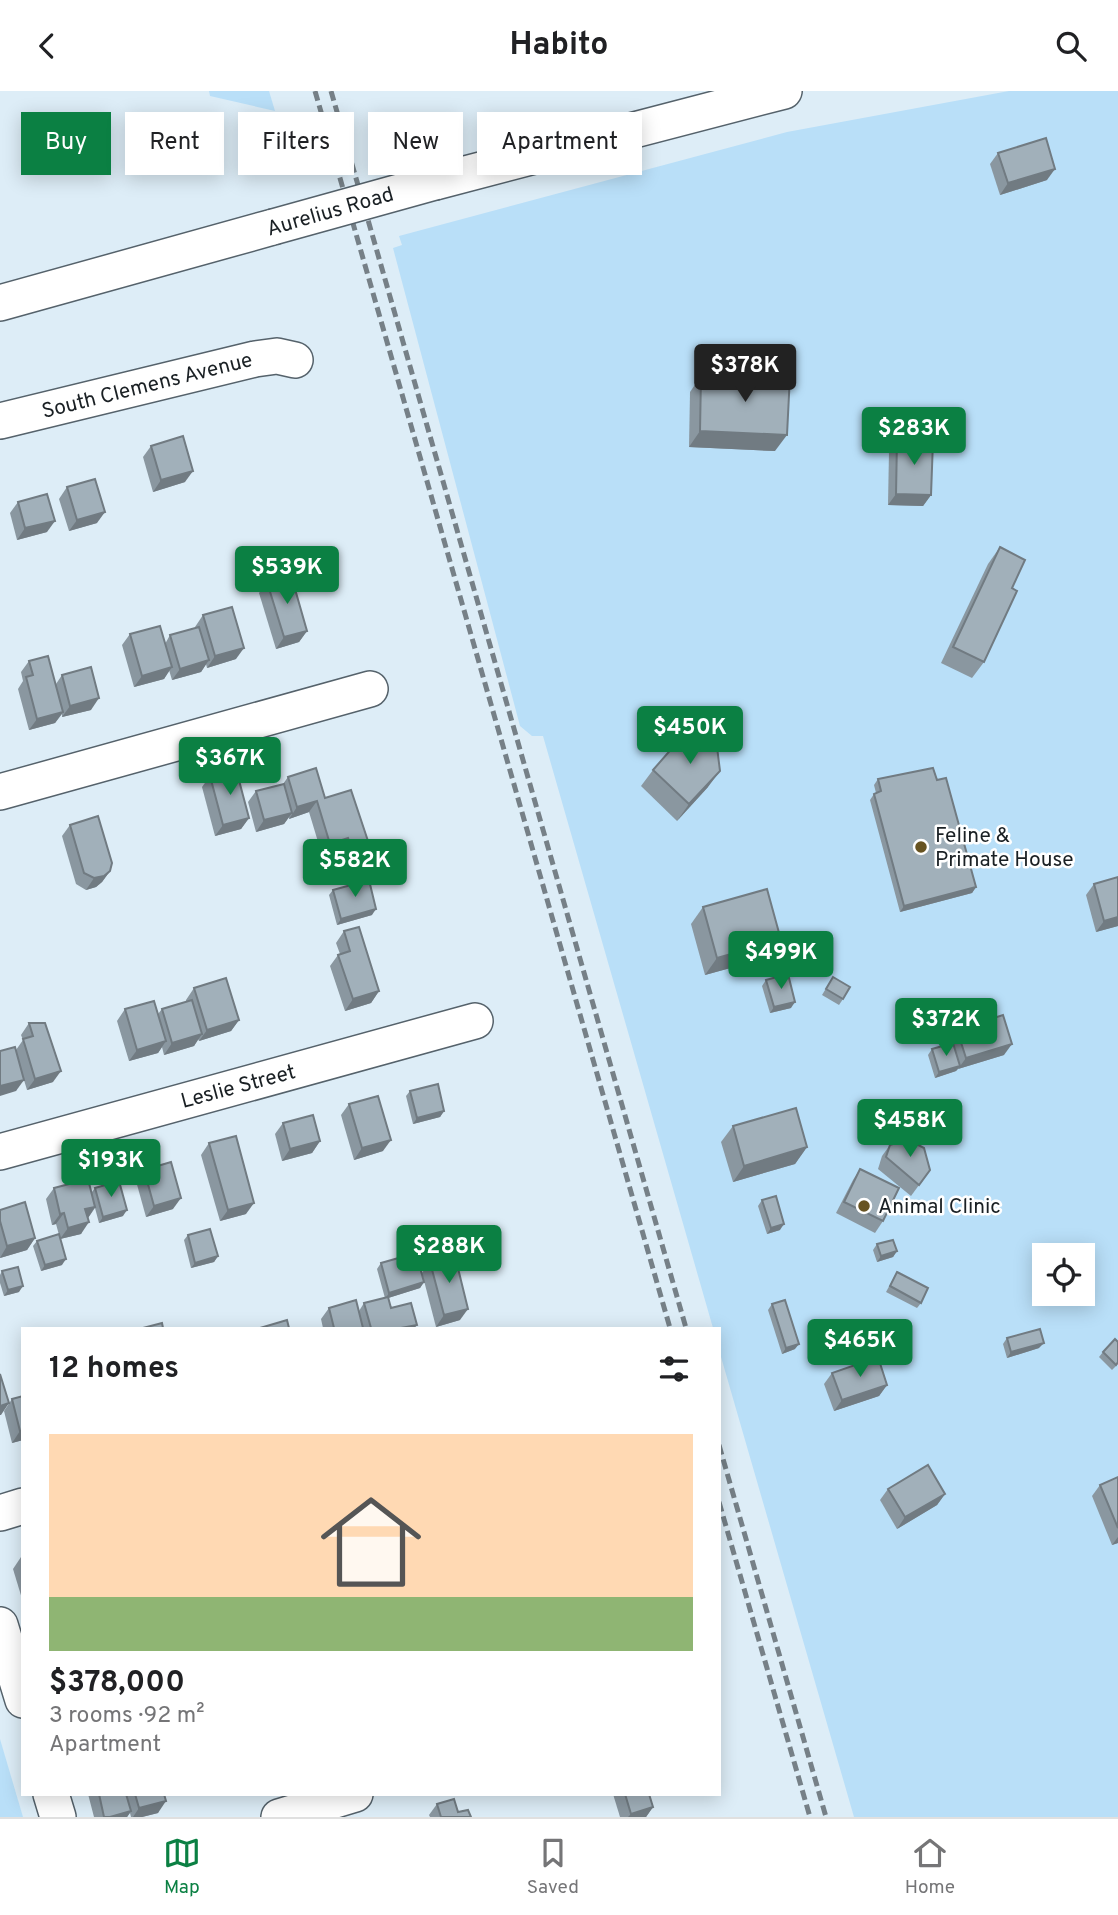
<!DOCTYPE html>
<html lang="en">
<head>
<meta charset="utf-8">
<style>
	:root { --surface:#fff; --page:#f2f2f2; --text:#202124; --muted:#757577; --line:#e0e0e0; --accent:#0b8043 }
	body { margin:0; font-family:Overpass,sans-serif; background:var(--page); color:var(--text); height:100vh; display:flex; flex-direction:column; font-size:26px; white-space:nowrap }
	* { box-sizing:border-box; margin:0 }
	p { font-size:23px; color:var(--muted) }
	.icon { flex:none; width:38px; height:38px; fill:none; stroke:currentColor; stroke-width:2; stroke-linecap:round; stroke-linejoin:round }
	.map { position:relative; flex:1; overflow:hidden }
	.details { position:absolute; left:21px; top:1236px; width:700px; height:469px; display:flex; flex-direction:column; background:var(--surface); border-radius:0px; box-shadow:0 4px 18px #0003 }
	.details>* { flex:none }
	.banner { position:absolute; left:21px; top:21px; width:700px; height:63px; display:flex; gap:14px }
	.buttons { position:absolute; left:1032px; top:1152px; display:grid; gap:14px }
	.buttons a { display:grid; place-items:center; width:63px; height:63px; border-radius:0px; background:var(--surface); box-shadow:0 4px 18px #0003; font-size:35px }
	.price { position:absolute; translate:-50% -60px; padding:0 16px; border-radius:7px; background:var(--accent); color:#fff; font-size:23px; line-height:46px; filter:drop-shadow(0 2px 4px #0008) }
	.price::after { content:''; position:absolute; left:50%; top:42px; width:21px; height:16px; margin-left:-10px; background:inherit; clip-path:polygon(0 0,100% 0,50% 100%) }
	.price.active { background:#222; color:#fff }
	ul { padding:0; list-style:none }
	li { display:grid; align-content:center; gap:14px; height:371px; padding:0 28px }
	li span { display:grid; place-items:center; height:217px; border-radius:0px; color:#555 }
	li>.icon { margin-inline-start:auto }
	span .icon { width:126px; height:126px; fill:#fffc; stroke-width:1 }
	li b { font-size:30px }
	h2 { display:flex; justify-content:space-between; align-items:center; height:84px; padding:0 28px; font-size:30px }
	.tag { padding:0 24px; border-radius:0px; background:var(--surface); box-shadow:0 4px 18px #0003; font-size:24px; line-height:63px }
	.tag.active { background:var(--accent); color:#fff }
	header { display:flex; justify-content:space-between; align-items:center; height:91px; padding:0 28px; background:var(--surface); font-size:32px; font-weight:700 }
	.tabs { display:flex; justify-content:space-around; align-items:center; height:98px; border-top:2px solid var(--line); background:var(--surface); font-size:19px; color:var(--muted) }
	.tabs a { display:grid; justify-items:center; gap:4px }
	.tabs .active { color:var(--accent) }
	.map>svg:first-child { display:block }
</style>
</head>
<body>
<header><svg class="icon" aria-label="back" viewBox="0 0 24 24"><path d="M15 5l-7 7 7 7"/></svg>Habito<svg class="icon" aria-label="search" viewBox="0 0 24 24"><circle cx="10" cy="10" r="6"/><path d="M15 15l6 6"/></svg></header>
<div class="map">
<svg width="1118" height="1726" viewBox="0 0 1118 1726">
	<rect width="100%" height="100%" fill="#ddedf7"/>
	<!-- green -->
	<g fill="#b9dff8" fill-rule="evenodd">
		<polygon points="209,0 269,0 275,20 210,5"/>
		<path d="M1009 0H1118V1726H854L719 1259V1237H713L543 645H532L520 635 393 157 402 154 399 145 787 41ZM1045 1164H1083V1202H1045Z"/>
		<polygon points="0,1648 23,1726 0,1726"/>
	</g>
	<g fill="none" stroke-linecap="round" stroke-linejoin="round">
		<!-- minor casing -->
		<g stroke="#55626b" stroke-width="38">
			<g id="minor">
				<polyline points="435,91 784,0"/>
				<polyline points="0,212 273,136"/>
				<polyline points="0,330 255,268 277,265 295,269"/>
				<polyline points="0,701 370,598"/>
				<polyline points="0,1061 475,930"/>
				<polyline points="0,1422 23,1415"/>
				<polyline points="0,1534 23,1609"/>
				<polyline points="51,1703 58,1726"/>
				<polyline points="279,1726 355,1703"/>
			</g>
		</g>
		<!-- minor -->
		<use href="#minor" stroke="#fff" stroke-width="35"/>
		<!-- rail -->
		<g stroke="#768087" stroke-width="5" stroke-dasharray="10 5" stroke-linecap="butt">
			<polyline points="315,0 670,1237"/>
			<polyline points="331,0 686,1237"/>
			<polyline points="719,1354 826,1726"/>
			<polyline points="719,1411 810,1726"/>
		</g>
		<!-- minor-bridge casing -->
		<g stroke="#55626b" stroke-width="38" stroke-linecap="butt">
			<polyline id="minor-bridge" points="273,136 435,91"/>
		</g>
		<!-- minor-bridge -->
		<use href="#minor-bridge" stroke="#fff" stroke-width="35"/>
	</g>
	<!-- wall -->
	<g fill="#8a97a0">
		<polygon points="998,62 1047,89 1000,104 990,73"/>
		<polygon points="701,285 775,360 689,356 690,301"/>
		<polygon points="897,349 931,404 923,415 888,414 889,360"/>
		<polygon points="151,355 185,391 153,401 143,366"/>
		<polygon points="67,396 97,432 69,440 59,408"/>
		<polygon points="18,411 47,441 17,449 10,422"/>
		<polygon points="1000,456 1012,497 984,571 972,587 941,572 988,473"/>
		<polygon points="267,491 307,540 299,551 276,558 259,502"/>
		<polygon points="203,524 236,568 207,577 206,573 201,581 172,589 169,579 164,588 134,596 122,554 130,543 165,553 170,544 195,537 195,536"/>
		<polygon points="29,570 56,593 62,584 91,619 62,626 62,623 55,632 29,639 18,598 23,590 21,581"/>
		<polygon points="653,679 708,696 677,730 641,695"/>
		<polygon points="210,685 249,727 241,738 215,745 202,696"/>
		<polygon points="288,686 325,707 370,756 362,767 345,773 340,758 322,764 309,721 289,728 289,726 284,733 256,741 248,711 256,700 283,693"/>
		<polygon points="878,688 976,796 972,802 900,821 870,709 874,703 876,702 874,694"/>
		<polygon points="70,734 110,780 102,791 96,796 86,799 76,793 62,745"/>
		<polygon points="1118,786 1118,835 1096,841 1086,804 1094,793"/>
		<polygon points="333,799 372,824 337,834 329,804"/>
		<polygon points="703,816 781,849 770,866 705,884 691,833"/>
		<polygon points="344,840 379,900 371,912 345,920 330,875 338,864 340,863 336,852"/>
		<polygon points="833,886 843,908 839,914 822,904"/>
		<polygon points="766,889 791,917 770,922 762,895"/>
		<polygon points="194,897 239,929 231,940 199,950 198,948 194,955 164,964 162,956 158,962 129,970 117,930 125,918 158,923 162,918 186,911 186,909"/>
		<polygon points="29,932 53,991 27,999 21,979 16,1000 16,959 23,949 21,944"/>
		<polygon points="957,939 1004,964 958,978 956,980 935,987 928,964 932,958 950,952 949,950"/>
		<polygon points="410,1000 444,1020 440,1026 413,1033 406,1005"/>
		<polygon points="349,1013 383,1060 354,1069 341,1024"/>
		<polygon points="283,1032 320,1050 312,1062 282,1070 275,1043"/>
		<polygon points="733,1035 807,1056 795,1073 733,1091 721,1051"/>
		<polygon points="209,1052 246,1123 220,1130 201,1064"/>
		<polygon points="890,1054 930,1079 911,1105 878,1078 882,1065"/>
		<polygon points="860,1078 883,1130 875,1142 836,1122 853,1089"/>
		<polygon points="144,1079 173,1118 146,1126 136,1090"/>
		<polygon points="54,1097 92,1101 95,1097 123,1125 99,1132 95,1117 88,1127 81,1143 60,1148 62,1174 41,1180 33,1155 37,1150 59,1144 56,1133 52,1134 46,1108"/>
		<polygon points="762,1109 780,1139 767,1143 758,1115"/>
		<polygon points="0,1119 35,1147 27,1159 0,1167"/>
		<polygon points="188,1144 218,1165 214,1171 191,1177 184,1149"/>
		<polygon points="877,1153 897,1160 893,1166 877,1171 873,1159"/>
		<polygon points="430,1171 460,1229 436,1236 422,1182"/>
		<polygon points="381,1172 424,1191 420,1197 388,1207 391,1217 417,1234 414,1237 323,1237 321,1228 329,1217 359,1220 364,1212 385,1207 377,1178"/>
		<polygon points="2,1180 19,1201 4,1205 0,1192 0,1184"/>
		<polygon points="897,1181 921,1212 917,1217 886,1201"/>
		<polygon points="772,1213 795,1258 782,1263 768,1219"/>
		<polygon points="1007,1247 1039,1257 1007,1267 1003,1253"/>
		<polygon points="1118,1251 1118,1273 1112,1279 1099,1266 1103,1261"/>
		<polygon points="832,1282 887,1294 879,1305 834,1320 824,1293"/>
		<polygon points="23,1305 23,1349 12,1352 4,1320 12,1308"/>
		<polygon points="1118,1386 1118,1452 1112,1454 1092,1405 1100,1394"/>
		<polygon points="888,1398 945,1403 937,1414 897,1438 880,1409"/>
		<polygon points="21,1466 23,1466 23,1511 13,1478"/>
		<polygon points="88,1703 164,1703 158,1722 142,1726 131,1726 130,1722 127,1726 94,1726"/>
		<polygon points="613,1703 649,1703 653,1716 646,1726 620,1726"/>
		<polygon points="437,1713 458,1721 471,1726 430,1726 429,1724"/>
	</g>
	<!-- shaded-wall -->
	<g fill="#717b82">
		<polygon points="1055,78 1047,89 1000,104 1008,92"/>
		<polygon points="700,340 787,344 775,360 689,356"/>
		<polygon points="193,380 185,391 153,401 161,389"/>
		<polygon points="896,403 931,404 923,415 888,414"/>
		<polygon points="105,421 97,432 69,440 77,429"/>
		<polygon points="55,430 47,441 17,449 25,437"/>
		<polygon points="307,540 299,551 276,558 284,546"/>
		<polygon points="244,557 236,568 207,577 215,565"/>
		<polygon points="209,569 201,581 172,589 180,578"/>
		<polygon points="172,576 164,588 134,596 142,585"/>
		<polygon points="99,607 91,619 62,626 70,615"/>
		<polygon points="63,621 55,632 29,639 37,628"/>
		<polygon points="720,680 708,696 677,730 689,713"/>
		<polygon points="317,710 309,721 289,728 297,716"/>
		<polygon points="292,722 284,733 256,741 264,729"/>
		<polygon points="249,727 241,738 215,745 223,734"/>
		<polygon points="348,747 340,758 322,764 330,753"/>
		<polygon points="370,756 362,767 345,773 353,761"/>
		<polygon points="110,780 102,791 96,796 86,799 94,787"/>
		<polygon points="976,796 972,802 900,821 904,815"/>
		<polygon points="376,818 372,824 337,834 341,828"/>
		<polygon points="1118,826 1118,835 1096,841 1104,830"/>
		<polygon points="781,849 770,866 705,884 717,867"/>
		<polygon points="379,900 371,912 345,920 353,908"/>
		<polygon points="795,911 791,917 770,922 774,916"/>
		<polygon points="239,929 231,940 199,950 207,939"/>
		<polygon points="202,943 194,955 164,964 172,952"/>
		<polygon points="166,950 158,962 129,970 137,959"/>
		<polygon points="1012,953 1004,964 958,978 966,967"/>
		<polygon points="960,975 956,980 935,987 939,981"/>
		<polygon points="61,980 53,991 27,999 35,988"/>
		<polygon points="24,989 16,1000 0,1005 0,995"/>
		<polygon points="444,1020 440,1026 413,1033 417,1027"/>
		<polygon points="391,1049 383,1060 354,1069 362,1057"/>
		<polygon points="320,1050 312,1062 282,1070 290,1058"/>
		<polygon points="807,1056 795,1073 733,1091 744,1075"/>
		<polygon points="181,1107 173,1118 146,1126 154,1115"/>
		<polygon points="254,1112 246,1123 220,1130 228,1119"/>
		<polygon points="95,1116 88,1127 85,1118"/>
		<polygon points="127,1119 123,1125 99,1132 103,1126"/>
		<polygon points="64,1122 56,1133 52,1134 60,1123"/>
		<polygon points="89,1131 81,1143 60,1148 68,1137"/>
		<polygon points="784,1133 780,1139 767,1143 771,1137"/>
		<polygon points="35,1147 27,1159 0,1167 7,1155"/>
		<polygon points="897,1160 893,1166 877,1171 881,1165"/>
		<polygon points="218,1165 214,1171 191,1177 195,1172"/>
		<polygon points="66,1168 62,1174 41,1180 45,1174"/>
		<polygon points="424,1191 420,1197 385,1208 389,1202"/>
		<polygon points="23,1195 19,1201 4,1205 8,1199"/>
		<polygon points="468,1218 460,1229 436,1236 444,1224"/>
		<polygon points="417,1234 414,1237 401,1237"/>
		<polygon points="1044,1252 1039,1257 1007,1267 1011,1261"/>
		<polygon points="799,1253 795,1258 782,1263 786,1257"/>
		<polygon points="887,1294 879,1305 834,1320 842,1309"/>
		<polygon points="9,1312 1,1324 0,1324 0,1315"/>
		<polygon points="20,1340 23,1340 23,1349 12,1352"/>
		<polygon points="945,1403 937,1414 897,1438 905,1426"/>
		<polygon points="1118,1446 1118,1452 1112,1454"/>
		<polygon points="166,1710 158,1722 142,1726 133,1726 139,1717"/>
		<polygon points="653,1716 646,1726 628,1726 631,1723"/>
		<polygon points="131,1720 127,1726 110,1726"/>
	</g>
	<!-- building -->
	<g fill="#a1b0ba" stroke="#717b82" stroke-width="2">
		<polygon points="1046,47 1055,78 1008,92 998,62"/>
		<polygon points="790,284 787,344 700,340 701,285"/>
		<polygon points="183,345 193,380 161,389 151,355"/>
		<polygon points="897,349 933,350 931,404 896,403"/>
		<polygon points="95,388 105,421 77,429 67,396"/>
		<polygon points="47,403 55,430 25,437 18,411"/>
		<polygon points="1000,456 1025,469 1012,497 1017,500 984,571 953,556"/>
		<polygon points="291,484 307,540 284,546 267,491"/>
		<polygon points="232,516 244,557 215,565 203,524"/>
		<polygon points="160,535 172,576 142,585 130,543"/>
		<polygon points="199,536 209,569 180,578 170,544"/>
		<polygon points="48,565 63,621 37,628 26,586 33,584 29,570"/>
		<polygon points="91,576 99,607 70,615 62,584"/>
		<polygon points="703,643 717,656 720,680 689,713 653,679 681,647"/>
		<polygon points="316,677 325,707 351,699 370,756 353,761 348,747 330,753 317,710 297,716 288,686"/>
		<polygon points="933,677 937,689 946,687 976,796 904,815 874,703 881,700 878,688"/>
		<polygon points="236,678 249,727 223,734 210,685"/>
		<polygon points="284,693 292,722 264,729 256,700"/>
		<polygon points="98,725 112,772 110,780 104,785 94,787 84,782 70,734"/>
		<polygon points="1118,786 1118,826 1104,830 1094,793"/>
		<polygon points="369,789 376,818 341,828 333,799"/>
		<polygon points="767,798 781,849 717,867 703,816"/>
		<polygon points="359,836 379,900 353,908 338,864 350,860 344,840"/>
		<polygon points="788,883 795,911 774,916 766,889"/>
		<polygon points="833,886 850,896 843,908 826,898"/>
		<polygon points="226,887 239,929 207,939 194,897"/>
		<polygon points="192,909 202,943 172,952 162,918"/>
		<polygon points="154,910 166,950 137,959 125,918"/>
		<polygon points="1003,924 1012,953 966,967 957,939"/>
		<polygon points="29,932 45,932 61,980 35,988 23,948 33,945"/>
		<polygon points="953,952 960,975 939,981 932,958"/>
		<polygon points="15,956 24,989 0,995 0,960"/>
		<polygon points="438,993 444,1020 417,1027 410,1000"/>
		<polygon points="378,1005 391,1049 362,1057 349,1013"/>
		<polygon points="796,1017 807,1056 744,1075 733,1035"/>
		<polygon points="313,1024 320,1050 290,1058 283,1032"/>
		<polygon points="236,1045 254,1112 228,1119 209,1052"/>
		<polygon points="907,1048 924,1057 930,1079 919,1094 886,1066 890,1054"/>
		<polygon points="171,1071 181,1107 154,1115 144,1079"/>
		<polygon points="860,1078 899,1097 883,1130 844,1111"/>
		<polygon points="88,1088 95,1116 85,1118 89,1131 68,1137 64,1122 60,1123 54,1097"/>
		<polygon points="119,1090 127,1119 103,1126 95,1097"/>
		<polygon points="776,1105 784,1133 771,1137 762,1109"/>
		<polygon points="25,1111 35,1147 7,1155 0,1130 0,1119"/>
		<polygon points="210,1138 218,1165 195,1172 188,1144"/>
		<polygon points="59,1143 66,1168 45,1174 37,1150"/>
		<polygon points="893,1149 897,1160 881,1165 877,1153"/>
		<polygon points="416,1162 424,1191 389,1202 381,1172"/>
		<polygon points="455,1165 468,1218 444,1224 430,1171"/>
		<polygon points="18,1176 23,1195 8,1199 2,1180"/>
		<polygon points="897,1181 928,1197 921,1212 890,1195"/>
		<polygon points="388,1206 391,1217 411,1212 417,1234 401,1237 371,1237 364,1212"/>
		<polygon points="356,1209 363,1237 334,1237 329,1217"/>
		<polygon points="785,1209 799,1253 786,1257 772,1213"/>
		<polygon points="287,1229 289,1237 260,1237"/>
		<polygon points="162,1232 163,1237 143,1237"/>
		<polygon points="1040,1238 1044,1252 1011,1261 1007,1247"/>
		<polygon points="1115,1248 1118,1251 1118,1271 1116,1274 1103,1261"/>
		<polygon points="878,1266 887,1294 842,1309 832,1282"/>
		<polygon points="0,1283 9,1312 0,1315"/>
		<polygon points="23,1305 23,1340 20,1340 12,1308"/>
		<polygon points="928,1374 945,1403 905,1426 888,1398"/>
		<polygon points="1118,1386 1118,1437 1100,1394"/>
		<polygon points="99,1703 126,1703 131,1720 110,1726 104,1726"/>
		<polygon points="135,1703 164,1703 166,1710 139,1717"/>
		<polygon points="625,1703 649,1703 653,1716 631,1723"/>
		<polygon points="454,1708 458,1721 468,1719 471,1726 441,1726 437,1713"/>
	</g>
	<!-- markers -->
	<g fill="#675321" stroke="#fff" stroke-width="2.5">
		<circle cx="921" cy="756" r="7"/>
		<circle cx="864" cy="1115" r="7"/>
	</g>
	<g text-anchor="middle" stroke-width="5" stroke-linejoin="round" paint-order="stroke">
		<!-- street labels -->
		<g font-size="21" fill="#1a2024" stroke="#fff">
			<text transform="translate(330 120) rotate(-16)" y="7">Aurelius Road</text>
			<text transform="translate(147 294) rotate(-14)" y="7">South Clemens Avenue</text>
			<text transform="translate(238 995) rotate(-15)" y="7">Leslie Street</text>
		</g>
		<!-- poi labels -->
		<g font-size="21" fill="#1a2024" stroke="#fff" text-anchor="start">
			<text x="935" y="751">Feline &amp;<tspan x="935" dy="24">Primate House</tspan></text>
			<text x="878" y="1122">Animal Clinic</text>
		</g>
	</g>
</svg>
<div class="buttons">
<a><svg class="icon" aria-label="locate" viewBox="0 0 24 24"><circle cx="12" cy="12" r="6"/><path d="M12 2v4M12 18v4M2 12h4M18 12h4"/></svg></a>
</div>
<b class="price active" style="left:745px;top:313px">$378K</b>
<b class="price" style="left:914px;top:376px">$283K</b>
<b class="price" style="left:287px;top:515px">$539K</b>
<b class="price" style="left:690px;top:675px">$450K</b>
<b class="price" style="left:230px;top:706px">$367K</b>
<b class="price" style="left:355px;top:808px">$582K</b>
<b class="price" style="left:781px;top:900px">$499K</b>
<b class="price" style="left:946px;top:967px">$372K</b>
<b class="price" style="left:910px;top:1068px">$458K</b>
<b class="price" style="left:111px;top:1108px">$193K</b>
<b class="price" style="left:449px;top:1194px">$288K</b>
<b class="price" style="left:860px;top:1288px">$465K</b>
<div class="banner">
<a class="tag active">Buy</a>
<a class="tag">Rent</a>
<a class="tag">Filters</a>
<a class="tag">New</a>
<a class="tag">Apartment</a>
</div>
<section class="details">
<h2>12 homes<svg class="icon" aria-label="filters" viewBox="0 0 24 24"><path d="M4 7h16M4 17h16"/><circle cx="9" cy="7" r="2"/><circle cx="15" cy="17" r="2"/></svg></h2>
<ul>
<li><span style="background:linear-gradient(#ffd9b3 75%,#8fb573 0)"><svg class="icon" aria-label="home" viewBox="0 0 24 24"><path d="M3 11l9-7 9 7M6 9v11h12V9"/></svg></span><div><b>$378,000</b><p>3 rooms · 92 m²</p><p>Apartment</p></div></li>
</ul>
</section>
</div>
<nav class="tabs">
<a class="active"><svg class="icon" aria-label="map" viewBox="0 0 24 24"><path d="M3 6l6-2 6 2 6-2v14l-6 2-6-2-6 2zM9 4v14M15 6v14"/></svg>Map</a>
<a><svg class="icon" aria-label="saved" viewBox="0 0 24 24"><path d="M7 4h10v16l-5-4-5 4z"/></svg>Saved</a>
<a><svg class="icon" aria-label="home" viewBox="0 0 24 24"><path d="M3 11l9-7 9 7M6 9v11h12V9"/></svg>Home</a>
</nav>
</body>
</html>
